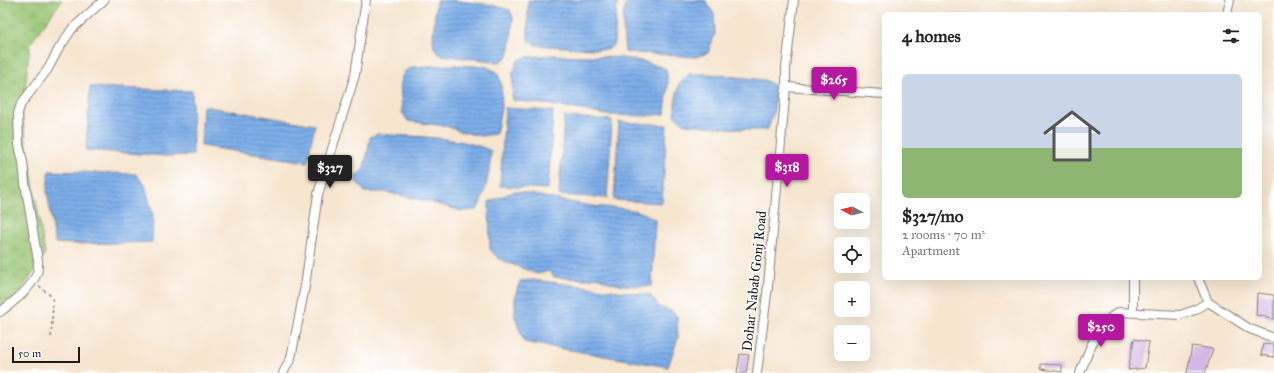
<!DOCTYPE html>
<html lang="en">
<head>
<meta charset="utf-8">
<style>
	:root { --surface:#fff; --page:#f2f2f2; --text:#222; --muted:#767676; --accent:#b5179e }
	body { margin:0; font-family:"IM FELL Great Primer",serif; background:var(--page); color:var(--text); height:100vh; display:flex; flex-direction:column; font-size:15px; white-space:nowrap }
	* { box-sizing:border-box; margin:0 }
	p { font-size:13px; color:var(--muted) }
	.icon { flex:none; width:22px; height:22px; fill:none; stroke:currentColor; stroke-width:2; stroke-linecap:round; stroke-linejoin:round }
	.map { position:relative; flex:1; overflow:hidden }
	.side { position:absolute; left:882px; top:12px; width:380px; height:268px; display:flex; flex-direction:column; background:var(--surface); border-radius:6px; box-shadow:0 4px 16px #0002 }
	.side>* { flex:none }
	.needle { width:26px; rotate:277deg }
	.controls { position:absolute; left:834px; top:193px; display:grid; gap:8px }
	.controls a { display:grid; place-items:center; width:36px; height:36px; border-radius:6px; background:var(--surface); box-shadow:0 4px 16px #0002; font-size:20px }
	.scale { position:absolute; left:12px; bottom:10px; width:68px; box-sizing:border-box; padding-left:4px; border:2px solid #1c1c1c; border-top:0; font-size:11px; line-height:14px; white-space:nowrap; color:#1c1c1c; -webkit-text-stroke:3px #fff; paint-order:stroke }
	.price { position:absolute; translate:-50% -34px; padding:0 9px; border-radius:4px; background:var(--accent); color:#fff; font-size:13px; line-height:26px; filter:drop-shadow(0 1px 2px #0008) }
	.price::after { content:''; position:absolute; left:50%; top:24px; width:12px; height:9px; margin-left:-6px; background:inherit; clip-path:polygon(0 0,100% 0,50% 100%) }
	.price.active { background:#222; color:#fff }
	ul { padding:0; list-style:none }
	li { display:grid; align-content:center; gap:8px; height:212px; padding:0 20px }
	li span { display:grid; place-items:center; height:124px; border-radius:6px; color:#555 }
	li>.icon { margin-inline-start:auto }
	span .icon { width:72px; height:72px; fill:#fffc; stroke-width:1 }
	li b { font-size:17px }
	h2 { display:flex; justify-content:space-between; align-items:center; height:48px; padding:0 20px; font-size:17px }
	.map>svg:first-child { display:block }
</style>
</head>
<body>
<div class="map">
<svg width="1274" height="373" viewBox="0 0 1274 373">
	<defs>
		<pattern id="wetland-marsh" width="20" height="14" patternUnits="userSpaceOnUse"><rect width="20" height="14" fill="#99c572"/><path d="M1 5h8M5 5V1M11 12h8M15 12V8" fill="none" stroke="#83a962"/></pattern>
		<pattern id="water-rules" width="6" height="5" patternUnits="userSpaceOnUse"><rect width="6" height="5" fill="#7eafea"/><path d="M0 2.5h6" fill="none" stroke="#668ebd"/></pattern>
	</defs>
	<rect width="100%" height="100%" fill="#fff"/>
	<filter id="ink" filterUnits="userSpaceOnUse"><feTurbulence type="fractalNoise" baseFrequency=".025" numOctaves="2"/><feDisplacementMap in="SourceGraphic" scale="8" xChannelSelector="R" yChannelSelector="G"/><feConvolveMatrix kernelMatrix="1 2 1 2 8 2 1 2 1" color-interpolation-filters="sRGB"/></filter>
	<filter id="wash" filterUnits="userSpaceOnUse"><feTurbulence type="fractalNoise" baseFrequency=".012" numOctaves="4" result="noise"/><feDisplacementMap in="SourceGraphic" scale="16" xChannelSelector="R" yChannelSelector="G"/><feGaussianBlur stdDeviation="0.9" result="paint"/><feColorMatrix in="noise" values="0 0 0 0 0 0 0 0 0 0 0 0 0 0 0 0 0 1.4 0 .05"/><feComposite in="paint" operator="in"/></filter>
	<g filter="url(#wash)">
		<rect width="100%" height="100%" fill="#f6e5cf"/>
		<!-- wetland -->
		<polygon fill="url(#wetland-marsh)" stroke="#5a7047" points="0,0 62,0 30,44 22,116 45,254 17,297 0,305"/>
		<!-- water -->
		<g fill="url(#water-rules)" stroke="#4d6683">
			<polygon points="451,0 491,5 510,10 513,18 510,48 507,57 500,62 441,55 434,48 433,38 436,1"/>
			<polygon points="528,0 615,0 617,3 614,44 608,50 535,45 528,40"/>
			<path d="M628 0H705L714 14 715 34 708 53 696 57 625 52C624 37 620 13 628 0Z"/>
			<path d="M553 55C591 57 631 54 666 69L668 83 665 114 648 116 606 115 567 107 512 100 513 73 518 60 527 57Z"/>
			<path d="M447 65 485 66 497 72C506 91 500 114 496 134L481 136 459 131 446 126 408 121 402 112 400 83 404 72 412 67Z"/>
			<path d="M689 74H710L764 80 772 84C777 100 774 116 767 130H750L685 124 675 116V103L679 84Z"/>
			<polygon points="90,87 192,91 193,155 166,156 86,150"/>
			<polygon points="203,106 315,125 307,162 201,146"/>
			<polygon points="505,108 553,111 548,189 500,186"/>
			<polygon points="564,117 612,120 607,198 559,195"/>
			<polygon points="619,122 667,125 662,203 614,200"/>
			<path d="M378 134C413 137 460 136 491 151 490 171 486 192 477 210L462 211 427 201 385 192H365L356 181 357 175 363 170 368 151 370 137Z"/>
			<polygon points="49,171 136,174 145,185 153,216 152,242 76,244 55,243 47,191"/>
			<path d="M515 191C541 196 566 202 592 206 613 209 638 206 655 220L652 286C633 286 614 287 598 277L585 279 554 277 549 271 537 274 499 259 490 249 489 202Z"/>
			<polygon points="533,280 650,295 660,308 670,310 677,316 678,338 668,367 524,342 515,317 515,296 520,281"/>
		</g>
		<g id="blocks">
			<!-- building -->
			<g fill="#d1b8e5">
				<polygon points="1257,293 1274,295 1274,319 1266,318 1266,316 1256,315"/>
				<polygon points="1134,339 1149,342 1145,368 1128,370"/>
				<polygon points="1263,344 1274,345 1274,357 1261,355"/>
				<polygon points="1192,346 1213,349 1205,373 1187,373"/>
				<polygon points="740,354 749,355 746,373 737,373"/>
				<polygon points="1041,364 1062,365 1062,372 1041,369"/>
			</g>
		</g>
	</g>
	<g filter="url(#ink)">
		<use href="#blocks" fill-opacity="0" stroke="#898076" stroke-width="1"/>
		<g fill="none" stroke-linecap="round" stroke-linejoin="round">
			<!-- street casing -->
			<g stroke="#898076" stroke-width="10">
				<g id="street">
					<polyline points="1227,14 1230,0"/>
					<polyline points="786,87 884,94"/>
					<polyline points="1133,278 1133,312"/>
					<polyline points="1198,278 1208,302"/>
					<polyline points="1208,302 1250,329 1274,338"/>
					<path d="M0 312C12 303 32 288 37 273 38 270 38 265 38 261L25 183 23 162 19 145 18 113 21 104 48 69 58 50 72 29 104 0"/>
					<polyline points="283,373 291,358 305,286 318,194 355,75 366,0"/>
					<polyline points="757,373 768,286 786,87 786,68 794,0"/>
					<path d="M1080 373C1089 351 1097 323 1119 312L1180 315 1195 310 1208 302"/>
				</g>
			</g>
			<!-- path -->
			<polyline stroke="#898076" stroke-width="1.5" stroke-dasharray="3 3" stroke-linecap="butt" points="39,286 51,296 53,301 51,340"/>
			<!-- street -->
			<use href="#street" stroke="#fff" stroke-width="8"/>
		</g>
	</g>
	<g text-anchor="middle" stroke-width="3" stroke-linejoin="round" paint-order="stroke">
		<!-- street labels -->
		<g font-size="14" fill="#1c1c1c" stroke="#fff">
			<text transform="translate(754 281) rotate(-84)" y="5">Dohar Nabab Gonj Road</text>
		</g>
	</g>
</svg>
<div class="controls">
<a><svg class="needle" viewBox="-14 -14 28 28"><path d="M0-13l5 13h-10z" fill="#e53935"/><path d="M0 13l5-13h-10z" fill="#767676"/></svg></a>
<a><svg class="icon" aria-label="locate" viewBox="0 0 24 24"><circle cx="12" cy="12" r="6"/><path d="M12 2v4M12 18v4M2 12h4M18 12h4"/></svg></a>
<a>+</a>
<a>−</a>
</div>
<div class="scale">50 m</div>
<b class="price" style="left:834px;top:101px">$265</b>
<b class="price" style="left:787px;top:188px">$318</b>
<b class="price active" style="left:330px;top:189px">$327</b>
<b class="price" style="left:1101px;top:348px">$250</b>
<section class="side">
<h2>4 homes<svg class="icon" aria-label="filters" viewBox="0 0 24 24"><path d="M4 7h16M4 17h16"/><circle cx="9" cy="7" r="2"/><circle cx="15" cy="17" r="2"/></svg></h2>
<ul>
<li><span style="background:linear-gradient(#c9d6e8 60%,#8fb573 0)"><svg class="icon" aria-label="home" viewBox="0 0 24 24"><path d="M3 11l9-7 9 7M6 9v11h12V9"/></svg></span><div><b>$327/mo</b><p>2 rooms · 70 m²</p><p>Apartment</p></div></li>
</ul>
</section>
</div>
</body>
</html>
